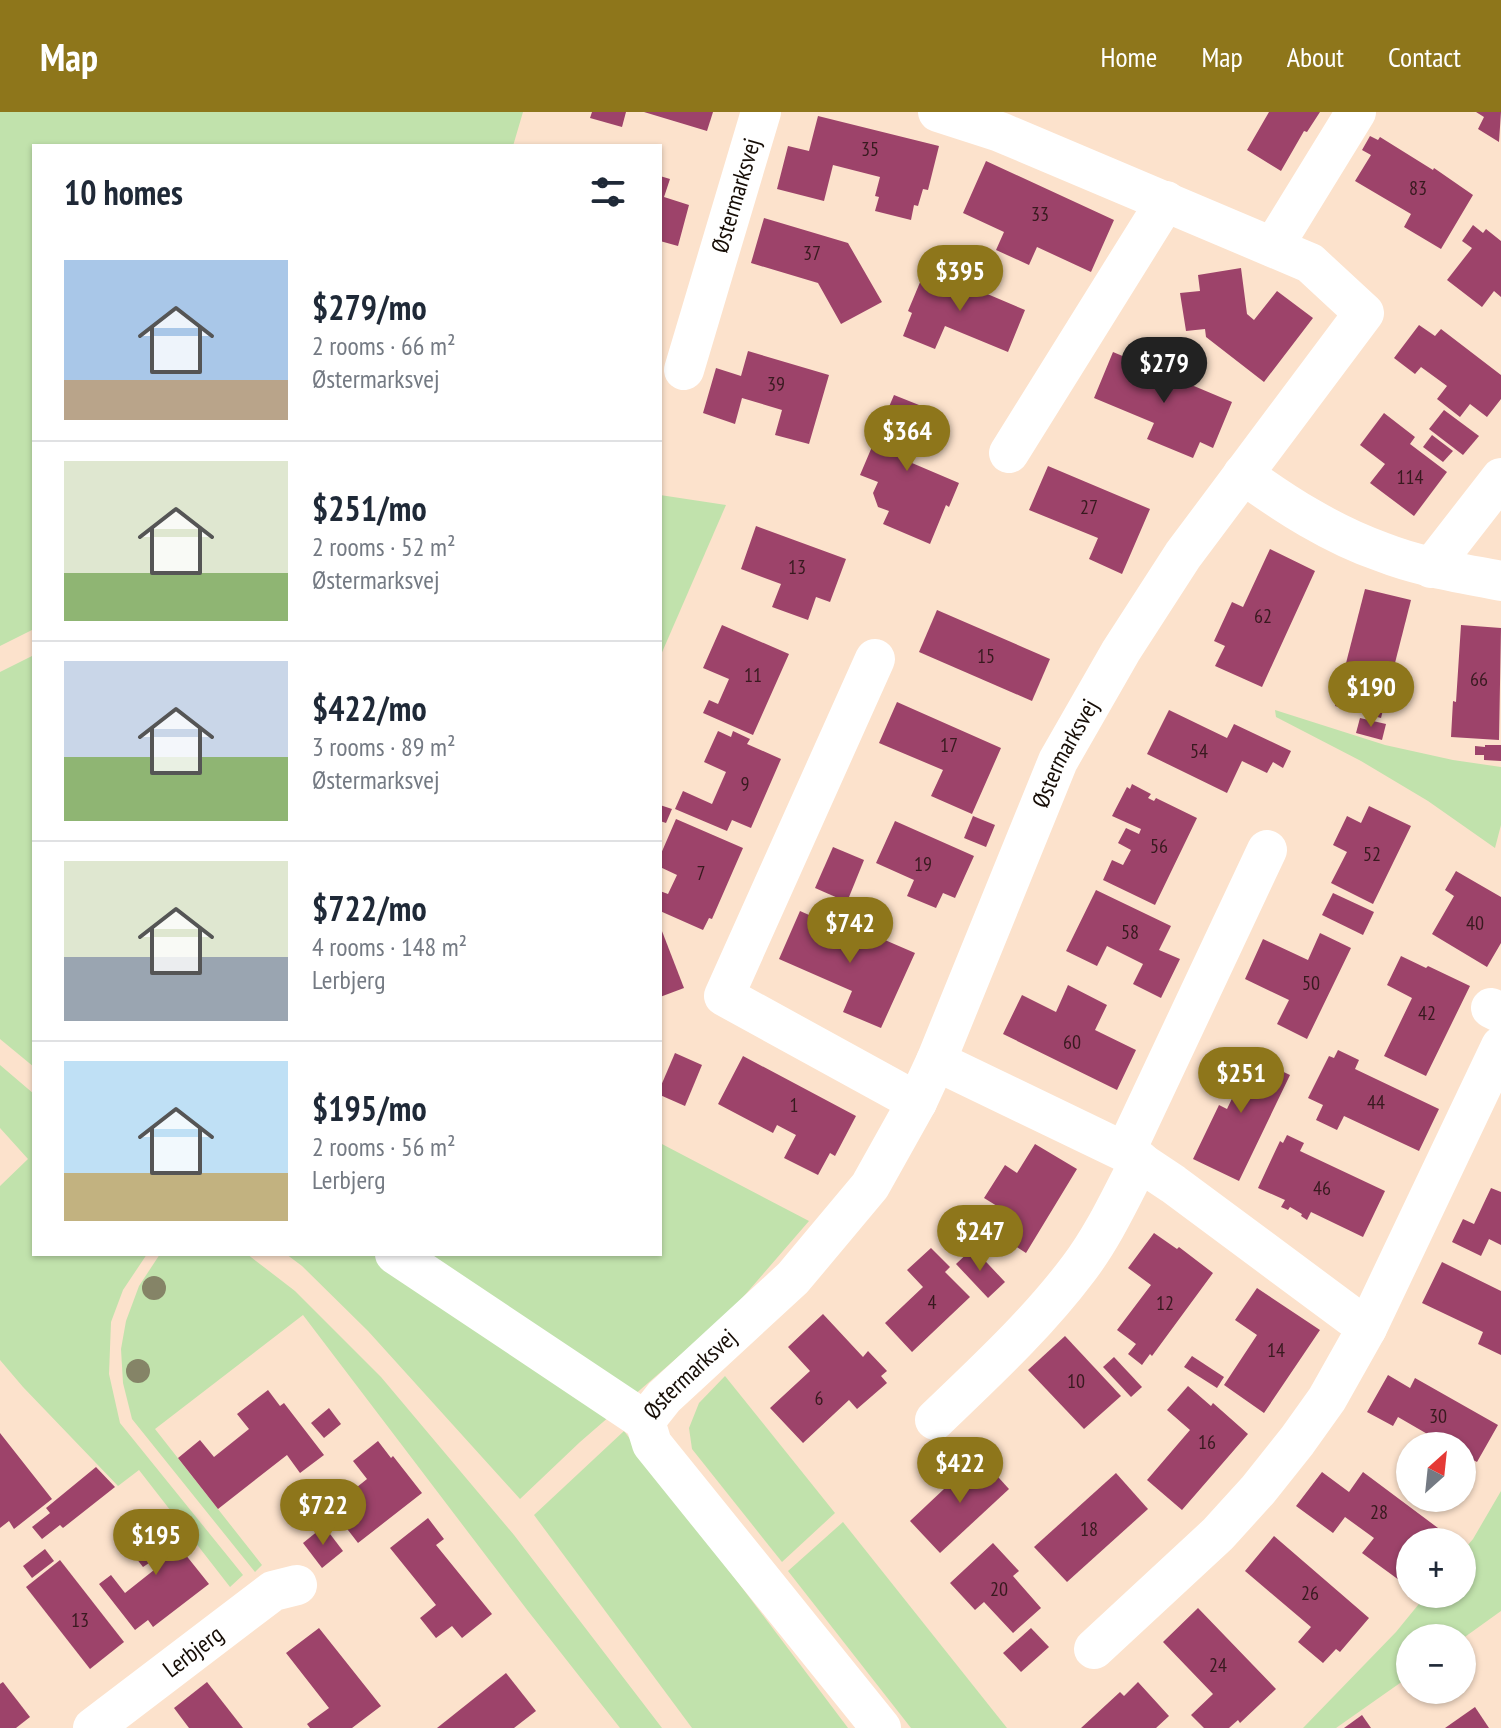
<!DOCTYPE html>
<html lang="en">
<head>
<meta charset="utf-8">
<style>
	:root { --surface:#fff; --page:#f6f6f7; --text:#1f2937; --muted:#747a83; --line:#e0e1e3; --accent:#8e761b }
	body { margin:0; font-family:"PT Sans Narrow",sans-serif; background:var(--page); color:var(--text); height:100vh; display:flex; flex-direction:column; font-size:30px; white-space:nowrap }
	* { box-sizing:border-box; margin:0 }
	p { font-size:26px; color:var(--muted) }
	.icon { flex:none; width:44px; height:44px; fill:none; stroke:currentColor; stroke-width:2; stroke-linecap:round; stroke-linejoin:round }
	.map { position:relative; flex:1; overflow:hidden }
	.drawer { position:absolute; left:32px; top:32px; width:630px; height:1112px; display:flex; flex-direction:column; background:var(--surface); border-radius:0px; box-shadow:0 2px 6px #0004 }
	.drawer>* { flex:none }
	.needle { width:52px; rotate:27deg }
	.fabs { position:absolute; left:1396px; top:1320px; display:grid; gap:16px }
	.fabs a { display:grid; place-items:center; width:80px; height:80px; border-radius:50%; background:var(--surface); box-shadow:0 2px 6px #0004; font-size:40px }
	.price { position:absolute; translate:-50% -68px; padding:0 18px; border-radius:28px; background:var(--accent); color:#fff; font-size:26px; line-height:52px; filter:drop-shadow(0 2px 4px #0008) }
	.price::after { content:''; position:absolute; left:50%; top:48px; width:24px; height:18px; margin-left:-12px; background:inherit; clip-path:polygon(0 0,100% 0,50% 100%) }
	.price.on { background:#222; color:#fff }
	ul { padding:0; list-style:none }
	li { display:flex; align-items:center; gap:24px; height:200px; padding:0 32px }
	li+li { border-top:2px solid var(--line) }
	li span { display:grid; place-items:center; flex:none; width:224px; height:160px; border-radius:0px; color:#555 }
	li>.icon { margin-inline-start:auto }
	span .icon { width:96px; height:96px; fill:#fffc; stroke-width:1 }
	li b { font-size:34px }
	h2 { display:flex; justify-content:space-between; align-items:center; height:96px; padding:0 32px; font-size:34px }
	header { display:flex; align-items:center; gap:48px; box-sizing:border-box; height:112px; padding:0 40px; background:var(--accent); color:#fff }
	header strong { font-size:38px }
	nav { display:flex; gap:44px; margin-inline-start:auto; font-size:28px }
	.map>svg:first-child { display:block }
</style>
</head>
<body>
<header>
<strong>Map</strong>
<nav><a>Home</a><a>Map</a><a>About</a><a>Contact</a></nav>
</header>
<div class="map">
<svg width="1501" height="1616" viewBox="0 0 1501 1616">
	<rect width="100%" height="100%" fill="#fce2cc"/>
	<!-- green -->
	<g fill="#c1e2ac">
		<polygon points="0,0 523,0 513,34 34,34 34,517 0,534"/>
		<polygon points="660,383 726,393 660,545"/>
		<polygon points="34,543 34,955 0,927 0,560"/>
		<polygon points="1275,598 1385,633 1453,648 1501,655 1501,713 1495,736 1428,689 1361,649 1276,605"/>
		<polygon points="0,953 34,982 34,1142 147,1142 123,1178 111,1210 109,1262 120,1311 243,1463 230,1475 139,1358 118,1374 23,1275 0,1248 0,1074 28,1047 0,1016"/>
		<polygon points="660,1031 809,1109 731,1199 580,1330 520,1387 368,1219 302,1154 286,1142 660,1142"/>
		<polygon points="160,1142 247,1142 295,1179 381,1265 514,1423 662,1616 620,1616 528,1499 303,1203 155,1317 262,1453 255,1460 132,1307 123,1271 121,1237 126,1209 139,1174"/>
		<polygon points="725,1264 835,1401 782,1450 692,1337 689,1316 699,1291"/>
		<polygon points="624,1319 848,1616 692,1616 534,1403"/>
		<polygon points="1501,1379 1501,1499 1462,1527 1410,1526 1410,1564 1336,1616 1303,1616 1396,1520 1427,1482 1462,1482 1462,1440 1473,1427"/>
		<polygon points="843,1410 1007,1616 911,1616 788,1459"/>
	</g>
	<!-- building -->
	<g fill="#9d436a">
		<polygon points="592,0 626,0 622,15 590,6"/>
		<polygon points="644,0 713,0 707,19"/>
		<polygon points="1269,0 1320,0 1307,20 1304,19 1281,59 1247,38"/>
		<polygon points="1476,0 1501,0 1499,30 1478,17 1484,5"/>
		<polygon points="818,4 939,34 928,78 923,77 918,94 914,93 911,108 875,99 879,85 875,84 880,65 833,53 824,89 777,77 788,34 809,39"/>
		<polygon points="1370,24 1378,28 1380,25 1433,58 1434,56 1473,83 1441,137 1404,115 1411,102 1355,69 1371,43 1362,38"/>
		<polygon points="986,49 1114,108 1091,160 1037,135 1029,153 996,138 1004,120 963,101"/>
		<polygon points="660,64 670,67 664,85 689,93 678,134 660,129"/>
		<polygon points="764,106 848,131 882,190 841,212 818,171 751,151"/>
		<polygon points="1473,113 1483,121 1486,117 1501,129 1501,185 1494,179 1482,195 1447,168 1472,136 1462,129"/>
		<polygon points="926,156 1025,198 1008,240 945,214 935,237 903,224 912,201 908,199"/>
		<polygon points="1241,156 1247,202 1254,208 1277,179 1313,206 1264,270 1206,225 1205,217 1186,219 1180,181 1200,179 1198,163"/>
		<polygon points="1419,213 1435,224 1441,217 1501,263 1501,287 1487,305 1470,292 1460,305 1437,287 1447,274 1421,255 1415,262 1394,246"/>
		<polygon points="748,239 829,263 809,332 775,323 782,298 742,286 735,312 703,301 716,256 741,264"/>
		<polygon points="1113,240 1232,290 1213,336 1200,330 1193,346 1147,327 1154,311 1094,286"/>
		<polygon points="894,283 934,299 912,351 959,371 949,395 946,393 930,432 883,412 889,399 878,395 873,381 878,370 860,363"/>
		<polygon points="1444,298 1479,324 1463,343 1429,317"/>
		<polygon points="1384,301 1415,325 1410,332 1447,360 1414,404 1370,371 1385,352 1360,333"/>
		<polygon points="1432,323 1453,339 1443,350 1423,335"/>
		<polygon points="1048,354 1150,397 1122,462 1089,447 1098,426 1029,398"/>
		<polygon points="756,414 846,447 830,490 816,485 808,508 772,495 781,472 741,457"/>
		<polygon points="1270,437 1315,459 1262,575 1215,554 1225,534 1214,529 1232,490 1243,495"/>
		<polygon points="1365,477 1411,488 1381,606 1335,594"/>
		<polygon points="937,498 1050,547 1032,589 919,540"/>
		<polygon points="722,513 789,542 753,623 703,601 709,588 718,592 729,567 703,556"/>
		<polygon points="1461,513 1501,516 1499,628 1451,625 1453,589 1456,590"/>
		<polygon points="897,590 1001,636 972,702 931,684 943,658 879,631"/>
		<polygon points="1169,598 1227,626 1234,612 1291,639 1283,656 1273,650 1267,661 1242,649 1227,681 1147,642"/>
		<polygon points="1360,606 1386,612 1382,628 1356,621"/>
		<polygon points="718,619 731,625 733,619 750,627 747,632 781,647 751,716 732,708 727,719 675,697 683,679 712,692 726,660 704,650"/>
		<polygon points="1485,633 1501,633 1501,649 1484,648 1484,643 1475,643 1475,634 1485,635"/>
		<polygon points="1132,672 1151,682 1148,686 1154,689 1156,686 1197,706 1155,793 1103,768 1112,748 1123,753 1131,738 1118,731 1126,716 1139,722 1141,717 1112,704 1127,675 1130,677"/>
		<polygon points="660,693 672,697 666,711 660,709"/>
		<polygon points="1369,694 1411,714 1373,792 1331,771 1347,740 1333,733 1347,704 1361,711"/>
		<polygon points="973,704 995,713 986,735 964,726"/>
		<polygon points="676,707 743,736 712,807 709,806 703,818 660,799 660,779 668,782 677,763 660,755 660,744"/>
		<polygon points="895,709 974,744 955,786 943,781 936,796 907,784 914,768 876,751"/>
		<polygon points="833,735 864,748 847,790 815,776"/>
		<polygon points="1456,759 1501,785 1501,831 1487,855 1432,822 1454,784 1445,778"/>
		<polygon points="1096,778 1171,814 1159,838 1180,847 1161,886 1133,872 1143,852 1107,834 1097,854 1066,839"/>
		<polygon points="1333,781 1374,800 1363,823 1322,803"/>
		<polygon points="800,799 875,832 878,825 915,841 881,916 843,900 852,879 779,847"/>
		<polygon points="660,814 684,876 660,885"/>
		<polygon points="1320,821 1351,836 1307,927 1277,912 1289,888 1245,867 1263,827 1308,848"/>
		<polygon points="1401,844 1426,856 1428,854 1470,874 1426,964 1384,944 1412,886 1387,873"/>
		<polygon points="1068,873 1107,893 1095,918 1136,938 1117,978 1003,922 1022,883 1056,900"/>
		<polygon points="1233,936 1290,963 1239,1069 1193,1047 1219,993 1227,997 1238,974 1220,965"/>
		<polygon points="1338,938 1359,948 1355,957 1439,997 1419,1039 1344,1004 1337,1018 1316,1008 1323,993 1308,986 1329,944 1334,946"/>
		<polygon points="675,941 702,953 685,994 660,983 660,976"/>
		<polygon points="743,944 856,1004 835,1044 830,1041 818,1063 784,1046 796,1023 777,1013 773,1021 718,992"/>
		<polygon points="1287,1023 1304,1031 1300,1039 1385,1079 1363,1125 1311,1100 1307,1108 1301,1104 1302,1102 1290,1095 1288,1098 1281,1095 1285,1088 1258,1076 1280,1029 1283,1031"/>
		<polygon points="1035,1032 1077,1057 1026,1141 984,1114 997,1094 984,1086 1005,1053 1017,1061"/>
		<polygon points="1491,1076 1501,1080 1501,1133 1489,1127 1481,1144 1452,1130 1463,1107 1474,1112"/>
		<polygon points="1154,1121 1177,1137 1179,1135 1213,1161 1152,1244 1150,1242 1142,1253 1128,1242 1136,1232 1117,1218 1151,1173 1128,1156"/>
		<polygon points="931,1136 950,1155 945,1160 970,1185 912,1240 885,1211 923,1175 907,1158"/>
		<polygon points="973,1136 1005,1170 988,1186 956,1152"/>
		<polygon points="1442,1150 1501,1179 1501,1243 1478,1232 1483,1220 1422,1191"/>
		<polygon points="1257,1176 1320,1218 1264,1301 1224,1273 1257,1223 1235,1208"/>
		<polygon points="823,1202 863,1245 868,1239 887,1259 881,1264 887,1271 857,1297 849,1288 803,1331 770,1296 810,1259 788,1235"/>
		<polygon points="1065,1224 1121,1284 1084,1317 1028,1258"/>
		<polygon points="1192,1244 1224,1265 1217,1276 1184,1255"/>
		<polygon points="1114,1245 1142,1275 1131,1285 1103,1255"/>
		<polygon points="1388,1263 1410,1276 1415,1266 1498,1313 1477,1350 1462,1342 1462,1334 1432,1334 1436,1327 1398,1305 1393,1314 1367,1300"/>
		<polygon points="1188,1274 1211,1294 1213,1291 1248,1322 1182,1398 1147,1368 1190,1318 1167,1298"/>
		<polygon points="268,1278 280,1294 284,1291 324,1343 300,1361 287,1343 218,1397 178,1346 200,1328 214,1345 249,1317 237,1302"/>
		<polygon points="329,1296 341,1312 324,1326 311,1311"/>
		<polygon points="0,1321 52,1387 14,1417 9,1409 0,1416"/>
		<polygon points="378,1329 391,1346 393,1344 422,1381 358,1431 331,1396 367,1367 353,1349"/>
		<polygon points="979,1344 1009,1377 940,1441 910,1409"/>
		<polygon points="96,1355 115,1375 63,1416 60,1413 42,1427 32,1415 50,1401 46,1396"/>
		<polygon points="1322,1360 1349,1380 1363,1360 1438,1416 1428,1430 1410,1430 1410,1454 1399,1468 1362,1441 1374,1426 1345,1405 1333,1421 1296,1394"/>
		<polygon points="1116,1361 1148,1397 1067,1470 1034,1435"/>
		<polygon points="157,1401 167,1415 165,1417 209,1472 153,1515 148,1508 135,1518 99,1472 111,1463 125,1481 154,1458 149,1451 143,1455 122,1428"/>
		<polygon points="428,1406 444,1427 436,1433 492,1502 462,1526 452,1514 436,1526 420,1506 436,1493 390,1436"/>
		<polygon points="324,1414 343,1439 322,1456 303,1431"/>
		<polygon points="1274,1424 1369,1506 1340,1540 1336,1537 1323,1551 1298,1530 1311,1515 1245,1459"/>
		<polygon points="993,1431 1019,1459 1013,1464 1041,1496 1013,1521 984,1490 975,1498 950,1471"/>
		<polygon points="45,1437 54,1449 32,1466 23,1454"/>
		<polygon points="60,1448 124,1530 90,1557 26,1475"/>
		<polygon points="1198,1496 1276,1577 1240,1611 1238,1608 1229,1616 1204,1616 1191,1603 1213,1582 1163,1530"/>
		<polygon points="319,1516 381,1594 352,1616 310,1616 307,1612 329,1596 286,1541"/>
		<polygon points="1031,1516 1049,1535 1021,1560 1003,1541"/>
		<polygon points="506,1561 536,1599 514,1616 437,1616"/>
		<polygon points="3,1570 30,1605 16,1616 0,1616 0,1572"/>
		<polygon points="207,1570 243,1616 189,1616 174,1596"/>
		<polygon points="1138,1570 1169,1604 1156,1616 1081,1616 1120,1580 1124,1584"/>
		<polygon points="1475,1595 1489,1616 1445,1616"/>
		<polygon points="1362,1603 1371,1616 1344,1616"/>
	</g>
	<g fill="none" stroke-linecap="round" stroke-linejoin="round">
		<!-- minor -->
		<g stroke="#fff" stroke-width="40">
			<polyline points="1273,135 1356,0"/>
			<path id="s1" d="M684 258 761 0"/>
			<polyline points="1009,341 1166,89"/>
			<path d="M1243 362C1286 393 1331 422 1382 440 1420 455 1461 461 1501 469"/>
			<polyline points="1431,456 1501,366"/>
			<polyline points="875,547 724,884 917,990"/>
			<polyline points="1491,896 1501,901"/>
			<polyline points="936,949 1125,1040 1173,1072 1367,1216"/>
			<polyline points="1125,1040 1267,738"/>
			<polyline points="395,1142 645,1309"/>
			<path d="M935 1308C986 1259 1037 1212 1079 1156 1104 1123 1121 1085 1140 1049"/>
			<polyline points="1094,1537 1218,1422 1258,1378 1297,1329 1327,1287 1367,1216 1501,934"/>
			<path id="s2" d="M93 1616 273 1479 297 1473"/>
			<path id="s3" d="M881 1616 652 1332 645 1309 664 1285 793 1166 870 1074 917 990 936 949 1058 649 1121 539 1183 443 1364 201 1310 151 1000 20 938 0"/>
		</g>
	</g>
	<!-- trees -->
	<g fill="#858467">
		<circle cx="154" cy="1176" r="12"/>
		<circle cx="138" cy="1259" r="12"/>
	</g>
	<g text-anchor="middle" stroke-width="8" stroke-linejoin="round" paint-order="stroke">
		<!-- number labels -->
		<g font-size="20" fill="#381a1f">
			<text x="870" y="44">35</text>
			<text x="1418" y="83">83</text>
			<text x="1040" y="109">33</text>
			<text x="812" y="148">37</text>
			<text x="776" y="279">39</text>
			<text x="1410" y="372">114</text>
			<text x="1089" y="402">27</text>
			<text x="797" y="462">13</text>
			<text x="1263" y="511">62</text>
			<text x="986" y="551">15</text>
			<text x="753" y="570">11</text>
			<text x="1479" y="574">66</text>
			<text x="949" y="640">17</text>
			<text x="1199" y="646">54</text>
			<text x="745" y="679">9</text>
			<text x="1159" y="741">56</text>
			<text x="1372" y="749">52</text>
			<text x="923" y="759">19</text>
			<text x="701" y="768">7</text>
			<text x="1475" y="818">40</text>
			<text x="1130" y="827">58</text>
			<text x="1311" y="878">50</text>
			<text x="1427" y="908">42</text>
			<text x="1072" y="937">60</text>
			<text x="1376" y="997">44</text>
			<text x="794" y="1000">1</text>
			<text x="1322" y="1083">46</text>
			<text x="932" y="1197">4</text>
			<text x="1165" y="1198">12</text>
			<text x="1276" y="1245">14</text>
			<text x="1076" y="1276">10</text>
			<text x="819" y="1293">6</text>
			<text x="1438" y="1311">30</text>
			<text x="1207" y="1337">16</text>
			<text x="1379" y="1407">28</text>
			<text x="1089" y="1424">18</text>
			<text x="999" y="1484">20</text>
			<text x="1310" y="1488">26</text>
			<text x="80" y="1515">13</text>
			<text x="1218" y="1560">24</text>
		</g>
		<!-- street labels -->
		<g font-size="24" fill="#160d06" stroke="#fff">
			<text dy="8" stroke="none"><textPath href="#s1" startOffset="182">Østermarksvej</textPath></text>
			<text dy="8" stroke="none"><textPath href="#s3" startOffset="1190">Østermarksvej</textPath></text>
			<text dy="8" stroke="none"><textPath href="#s3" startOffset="454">Østermarksvej</textPath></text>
			<text dy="8" stroke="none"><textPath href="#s2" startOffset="126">Lerbjerg</textPath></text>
		</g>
	</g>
</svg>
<div class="fabs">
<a><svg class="needle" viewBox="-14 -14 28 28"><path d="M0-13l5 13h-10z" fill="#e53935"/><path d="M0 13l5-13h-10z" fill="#747a83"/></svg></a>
<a>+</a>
<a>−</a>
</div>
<b class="price" style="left:960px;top:201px">$395</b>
<b class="price on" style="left:1164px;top:293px">$279</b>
<b class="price" style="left:907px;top:361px">$364</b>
<b class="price" style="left:1371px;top:617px">$190</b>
<b class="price" style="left:850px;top:853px">$742</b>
<b class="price" style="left:1241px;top:1003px">$251</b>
<b class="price" style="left:980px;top:1161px">$247</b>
<b class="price" style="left:960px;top:1393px">$422</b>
<b class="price" style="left:323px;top:1435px">$722</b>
<b class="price" style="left:156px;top:1465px">$195</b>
<section class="drawer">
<h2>10 homes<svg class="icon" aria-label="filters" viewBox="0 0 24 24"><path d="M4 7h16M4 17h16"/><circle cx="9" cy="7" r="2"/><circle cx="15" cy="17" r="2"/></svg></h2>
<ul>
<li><span style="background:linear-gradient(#a9c7e8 75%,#b9a48a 0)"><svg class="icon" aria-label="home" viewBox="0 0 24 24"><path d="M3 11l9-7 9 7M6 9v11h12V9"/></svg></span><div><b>$279/mo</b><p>2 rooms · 66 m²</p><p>Østermarksvej</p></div></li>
<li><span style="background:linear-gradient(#dfe7d0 70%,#8fb573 0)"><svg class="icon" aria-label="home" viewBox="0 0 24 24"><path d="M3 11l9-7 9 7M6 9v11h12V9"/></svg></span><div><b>$251/mo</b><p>2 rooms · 52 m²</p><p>Østermarksvej</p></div></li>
<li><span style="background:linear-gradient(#c9d6e8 60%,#8fb573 0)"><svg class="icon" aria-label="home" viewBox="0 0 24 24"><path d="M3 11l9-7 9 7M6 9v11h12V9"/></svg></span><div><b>$422/mo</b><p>3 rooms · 89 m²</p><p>Østermarksvej</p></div></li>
<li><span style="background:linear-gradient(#dfe7d0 60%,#9aa5b1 0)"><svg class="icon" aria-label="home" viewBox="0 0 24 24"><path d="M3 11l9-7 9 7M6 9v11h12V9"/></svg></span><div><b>$722/mo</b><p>4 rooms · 148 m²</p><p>Lerbjerg</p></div></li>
<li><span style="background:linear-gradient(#bfe0f5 70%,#c2b280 0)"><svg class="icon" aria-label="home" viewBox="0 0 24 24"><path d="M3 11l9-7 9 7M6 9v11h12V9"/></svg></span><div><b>$195/mo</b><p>2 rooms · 56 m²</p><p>Lerbjerg</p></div></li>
</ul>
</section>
</div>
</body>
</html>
